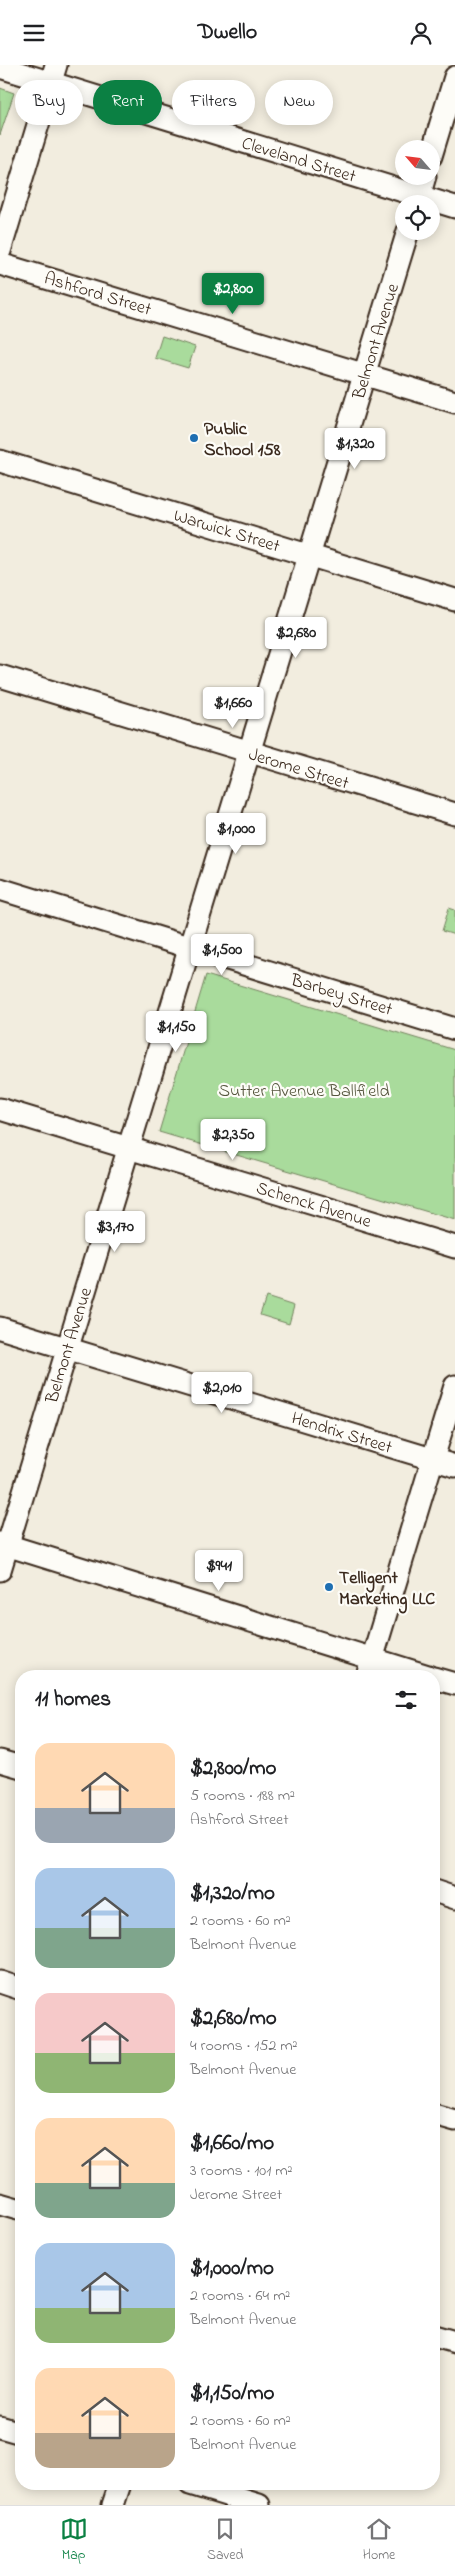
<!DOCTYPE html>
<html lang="en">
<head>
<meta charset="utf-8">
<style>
	:root { --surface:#fff; --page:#f2f2f2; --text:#202124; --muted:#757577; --line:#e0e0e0; --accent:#0b8043 }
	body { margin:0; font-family:"Indie Flower",sans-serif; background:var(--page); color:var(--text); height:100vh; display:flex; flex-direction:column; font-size:19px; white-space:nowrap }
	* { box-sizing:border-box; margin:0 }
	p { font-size:16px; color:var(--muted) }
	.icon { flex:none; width:28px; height:28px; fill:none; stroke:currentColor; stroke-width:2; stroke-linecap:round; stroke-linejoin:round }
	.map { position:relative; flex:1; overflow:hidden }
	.panel { position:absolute; left:15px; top:1605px; width:425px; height:820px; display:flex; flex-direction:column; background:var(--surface); border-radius:20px; box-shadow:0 2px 12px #0003 }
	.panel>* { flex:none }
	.top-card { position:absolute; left:15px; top:15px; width:425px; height:45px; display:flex; gap:10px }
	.needle { width:32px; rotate:298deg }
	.controls { position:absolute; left:395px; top:75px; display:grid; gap:10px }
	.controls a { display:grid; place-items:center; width:45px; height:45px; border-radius:50%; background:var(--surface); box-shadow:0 2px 12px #0003; font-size:25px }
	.price { position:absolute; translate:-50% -42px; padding:0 11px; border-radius:5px; background:#fff; color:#222; font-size:16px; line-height:32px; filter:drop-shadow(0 1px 2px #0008) }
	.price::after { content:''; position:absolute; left:50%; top:30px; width:15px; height:11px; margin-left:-8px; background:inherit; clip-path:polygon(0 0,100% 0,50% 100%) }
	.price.current { background:var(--accent); color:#fff }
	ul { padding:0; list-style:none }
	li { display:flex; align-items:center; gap:15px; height:125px; padding:0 20px }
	li span { display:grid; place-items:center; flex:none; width:140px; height:100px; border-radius:15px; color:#555 }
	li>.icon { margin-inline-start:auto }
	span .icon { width:60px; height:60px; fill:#fffc; stroke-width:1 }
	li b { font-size:21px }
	h2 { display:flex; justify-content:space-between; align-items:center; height:60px; padding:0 20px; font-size:21px }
	.pill { padding:0 18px; border-radius:22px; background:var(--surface); box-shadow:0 2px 12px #0003; font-size:18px; line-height:45px }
	.pill.current { background:var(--accent); color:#fff }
	header { display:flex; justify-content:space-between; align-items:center; height:65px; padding:0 20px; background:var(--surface); font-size:22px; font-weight:700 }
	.dock { display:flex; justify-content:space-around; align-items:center; height:70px; border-top:1px solid var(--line); background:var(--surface); font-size:14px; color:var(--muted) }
	.dock a { display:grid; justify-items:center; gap:2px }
	.dock .current { color:var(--accent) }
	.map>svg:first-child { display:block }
</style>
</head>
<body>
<header><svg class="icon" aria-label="menu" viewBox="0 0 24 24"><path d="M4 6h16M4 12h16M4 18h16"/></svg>Dwello<svg class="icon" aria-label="person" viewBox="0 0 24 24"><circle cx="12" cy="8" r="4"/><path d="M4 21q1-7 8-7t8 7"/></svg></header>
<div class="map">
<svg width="455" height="2440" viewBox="0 0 455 2440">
	<rect width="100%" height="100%" fill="#f2eddf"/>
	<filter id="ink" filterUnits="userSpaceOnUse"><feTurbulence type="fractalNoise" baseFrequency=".02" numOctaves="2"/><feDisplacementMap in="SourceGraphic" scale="10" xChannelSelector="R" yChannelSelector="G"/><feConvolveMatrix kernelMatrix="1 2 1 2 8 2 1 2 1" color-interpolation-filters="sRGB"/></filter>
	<g filter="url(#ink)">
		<!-- green -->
		<g fill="#a9db9c" stroke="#72825d">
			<polygon points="0,23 14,28 0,70"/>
			<polygon points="162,271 195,282 188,303 155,293"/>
			<polygon points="449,843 455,845 455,870 442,866"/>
			<polygon points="206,910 455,985 455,1155 159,1067"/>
			<polygon points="266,1232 294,1241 289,1259 260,1250"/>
		</g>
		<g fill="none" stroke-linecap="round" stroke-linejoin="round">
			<!-- minor casing -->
			<g stroke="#3b2a1e" stroke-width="25">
				<g id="minor">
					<polyline points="0,2 455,142"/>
					<polyline points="431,91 455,12"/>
					<polyline points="417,139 425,111"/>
					<polyline points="0,186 56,0"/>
					<polyline points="0,199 455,337"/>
					<polyline points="0,396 455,535"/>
					<polyline points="0,611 455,749"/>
					<polyline points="0,824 455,964"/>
					<polyline points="0,1044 455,1182"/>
					<polyline points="0,1263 455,1401"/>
					<polyline points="0,1478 428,1611"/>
					<polyline points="0,1505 408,166"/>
					<polyline points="367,1611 455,1321"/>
					<polyline points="434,1613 455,1619"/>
					<polyline points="0,1696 21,1702"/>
					<polyline points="434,1826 455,1833"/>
					<polyline points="0,1917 21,1924"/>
					<polyline points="434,2049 455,2055"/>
					<polyline points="0,2139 21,2145"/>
					<polyline points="434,2271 455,2277"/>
					<polyline points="0,2362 21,2368"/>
					<polyline points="190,2419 259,2440"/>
					<polyline points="113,2440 120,2419"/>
				</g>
			</g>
			<!-- minor -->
			<use href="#minor" stroke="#fdfcf7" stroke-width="21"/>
		</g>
	</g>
	<!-- markers -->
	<g fill="#1f6fb2" stroke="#fdfcf7" stroke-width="2">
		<circle cx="194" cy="373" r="5"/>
		<circle cx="329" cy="1522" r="5"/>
	</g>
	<g text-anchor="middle" stroke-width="4.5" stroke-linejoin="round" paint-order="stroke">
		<!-- street labels -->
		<g font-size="18" fill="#3b2a1e" stroke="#fdfcf7">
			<text transform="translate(299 94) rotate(17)" y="6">Cleveland Street</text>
			<text transform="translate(98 228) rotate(17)" y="6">Ashford Street</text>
			<text transform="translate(375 276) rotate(-73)" y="6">Belmont Avenue</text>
			<text transform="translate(227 465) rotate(17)" y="6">Warwick Street</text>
			<text transform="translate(299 703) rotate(17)" y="6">Jerome Street</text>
			<text transform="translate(342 929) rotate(17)" y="6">Barbey Street</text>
			<text transform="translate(314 1139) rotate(17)" y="6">Schenck Avenue</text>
			<text transform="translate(68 1280) rotate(-73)" y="6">Belmont Avenue</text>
			<text transform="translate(342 1367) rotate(17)" y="6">Hendrix Street</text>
		</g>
		<!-- poi labels -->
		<g font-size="18" font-weight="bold" fill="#3b2a1e" stroke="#fdfcf7" text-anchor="start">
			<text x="204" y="369">Public<tspan x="204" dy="21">School 158</tspan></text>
			<text x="339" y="1518">Telligent<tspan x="339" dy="21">Marketing LLC</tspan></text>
		</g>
		<!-- park labels -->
		<g font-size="18" fill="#56563e" stroke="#fdfcf7">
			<text x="304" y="1031">Sutter Avenue Ballfield</text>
		</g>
	</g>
</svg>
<div class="controls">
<a><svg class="needle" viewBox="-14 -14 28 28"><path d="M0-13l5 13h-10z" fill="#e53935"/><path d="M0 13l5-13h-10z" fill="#757577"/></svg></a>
<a><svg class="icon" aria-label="locate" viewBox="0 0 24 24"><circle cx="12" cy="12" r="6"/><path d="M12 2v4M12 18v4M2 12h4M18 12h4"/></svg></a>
</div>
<b class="price current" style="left:233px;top:250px">$2,800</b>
<b class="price" style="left:355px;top:405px">$1,320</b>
<b class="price" style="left:296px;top:594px">$2,680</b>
<b class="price" style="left:233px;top:664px">$1,660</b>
<b class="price" style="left:236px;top:790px">$1,000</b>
<b class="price" style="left:222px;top:911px">$1,500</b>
<b class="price" style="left:176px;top:988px">$1,150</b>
<b class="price" style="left:233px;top:1096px">$2,350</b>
<b class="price" style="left:115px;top:1188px">$3,170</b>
<b class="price" style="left:222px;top:1349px">$2,010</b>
<b class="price" style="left:219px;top:1527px">$941</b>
<div class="top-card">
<a class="pill">Buy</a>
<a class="pill current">Rent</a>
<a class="pill">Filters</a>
<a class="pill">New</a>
</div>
<section class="panel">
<h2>11 homes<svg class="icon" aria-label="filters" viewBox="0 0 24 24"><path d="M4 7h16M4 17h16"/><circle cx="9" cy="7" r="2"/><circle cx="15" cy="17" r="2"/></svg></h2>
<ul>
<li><span style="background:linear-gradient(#ffd9b3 65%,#9aa5b1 0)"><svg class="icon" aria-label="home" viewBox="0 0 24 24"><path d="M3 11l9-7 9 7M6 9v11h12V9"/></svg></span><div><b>$2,800/mo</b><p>5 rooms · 188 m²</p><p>Ashford Street</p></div></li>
<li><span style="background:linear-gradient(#a9c7e8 60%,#7fa58c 0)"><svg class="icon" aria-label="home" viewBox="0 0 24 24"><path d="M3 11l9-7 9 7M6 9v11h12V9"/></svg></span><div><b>$1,320/mo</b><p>2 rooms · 60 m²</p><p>Belmont Avenue</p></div></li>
<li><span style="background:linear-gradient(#f6c9c9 60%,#8fb573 0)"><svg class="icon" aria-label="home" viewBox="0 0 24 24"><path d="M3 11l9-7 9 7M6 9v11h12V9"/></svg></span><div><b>$2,680/mo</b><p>4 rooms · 152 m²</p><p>Belmont Avenue</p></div></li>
<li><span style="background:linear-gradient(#ffd9b3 65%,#7fa58c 0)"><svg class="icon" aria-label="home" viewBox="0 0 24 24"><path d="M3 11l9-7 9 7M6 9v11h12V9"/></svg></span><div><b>$1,660/mo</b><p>3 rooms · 101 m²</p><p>Jerome Street</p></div></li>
<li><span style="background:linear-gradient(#a9c7e8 65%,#8fb573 0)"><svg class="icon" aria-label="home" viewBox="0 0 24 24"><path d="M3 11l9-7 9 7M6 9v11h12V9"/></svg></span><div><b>$1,000/mo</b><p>2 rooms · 64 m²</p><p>Belmont Avenue</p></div></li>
<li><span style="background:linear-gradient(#ffd9b3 65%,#b9a48a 0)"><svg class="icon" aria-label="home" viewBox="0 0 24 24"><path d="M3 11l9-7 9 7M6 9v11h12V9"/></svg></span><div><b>$1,150/mo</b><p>2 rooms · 60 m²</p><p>Belmont Avenue</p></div></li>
</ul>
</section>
</div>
<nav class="dock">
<a class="current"><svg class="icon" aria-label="map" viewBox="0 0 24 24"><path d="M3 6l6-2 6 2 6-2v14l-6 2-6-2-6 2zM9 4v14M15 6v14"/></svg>Map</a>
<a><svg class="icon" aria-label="saved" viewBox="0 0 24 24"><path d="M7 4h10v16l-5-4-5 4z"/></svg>Saved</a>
<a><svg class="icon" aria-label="home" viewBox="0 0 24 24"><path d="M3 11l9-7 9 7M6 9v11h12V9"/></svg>Home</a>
</nav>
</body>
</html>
